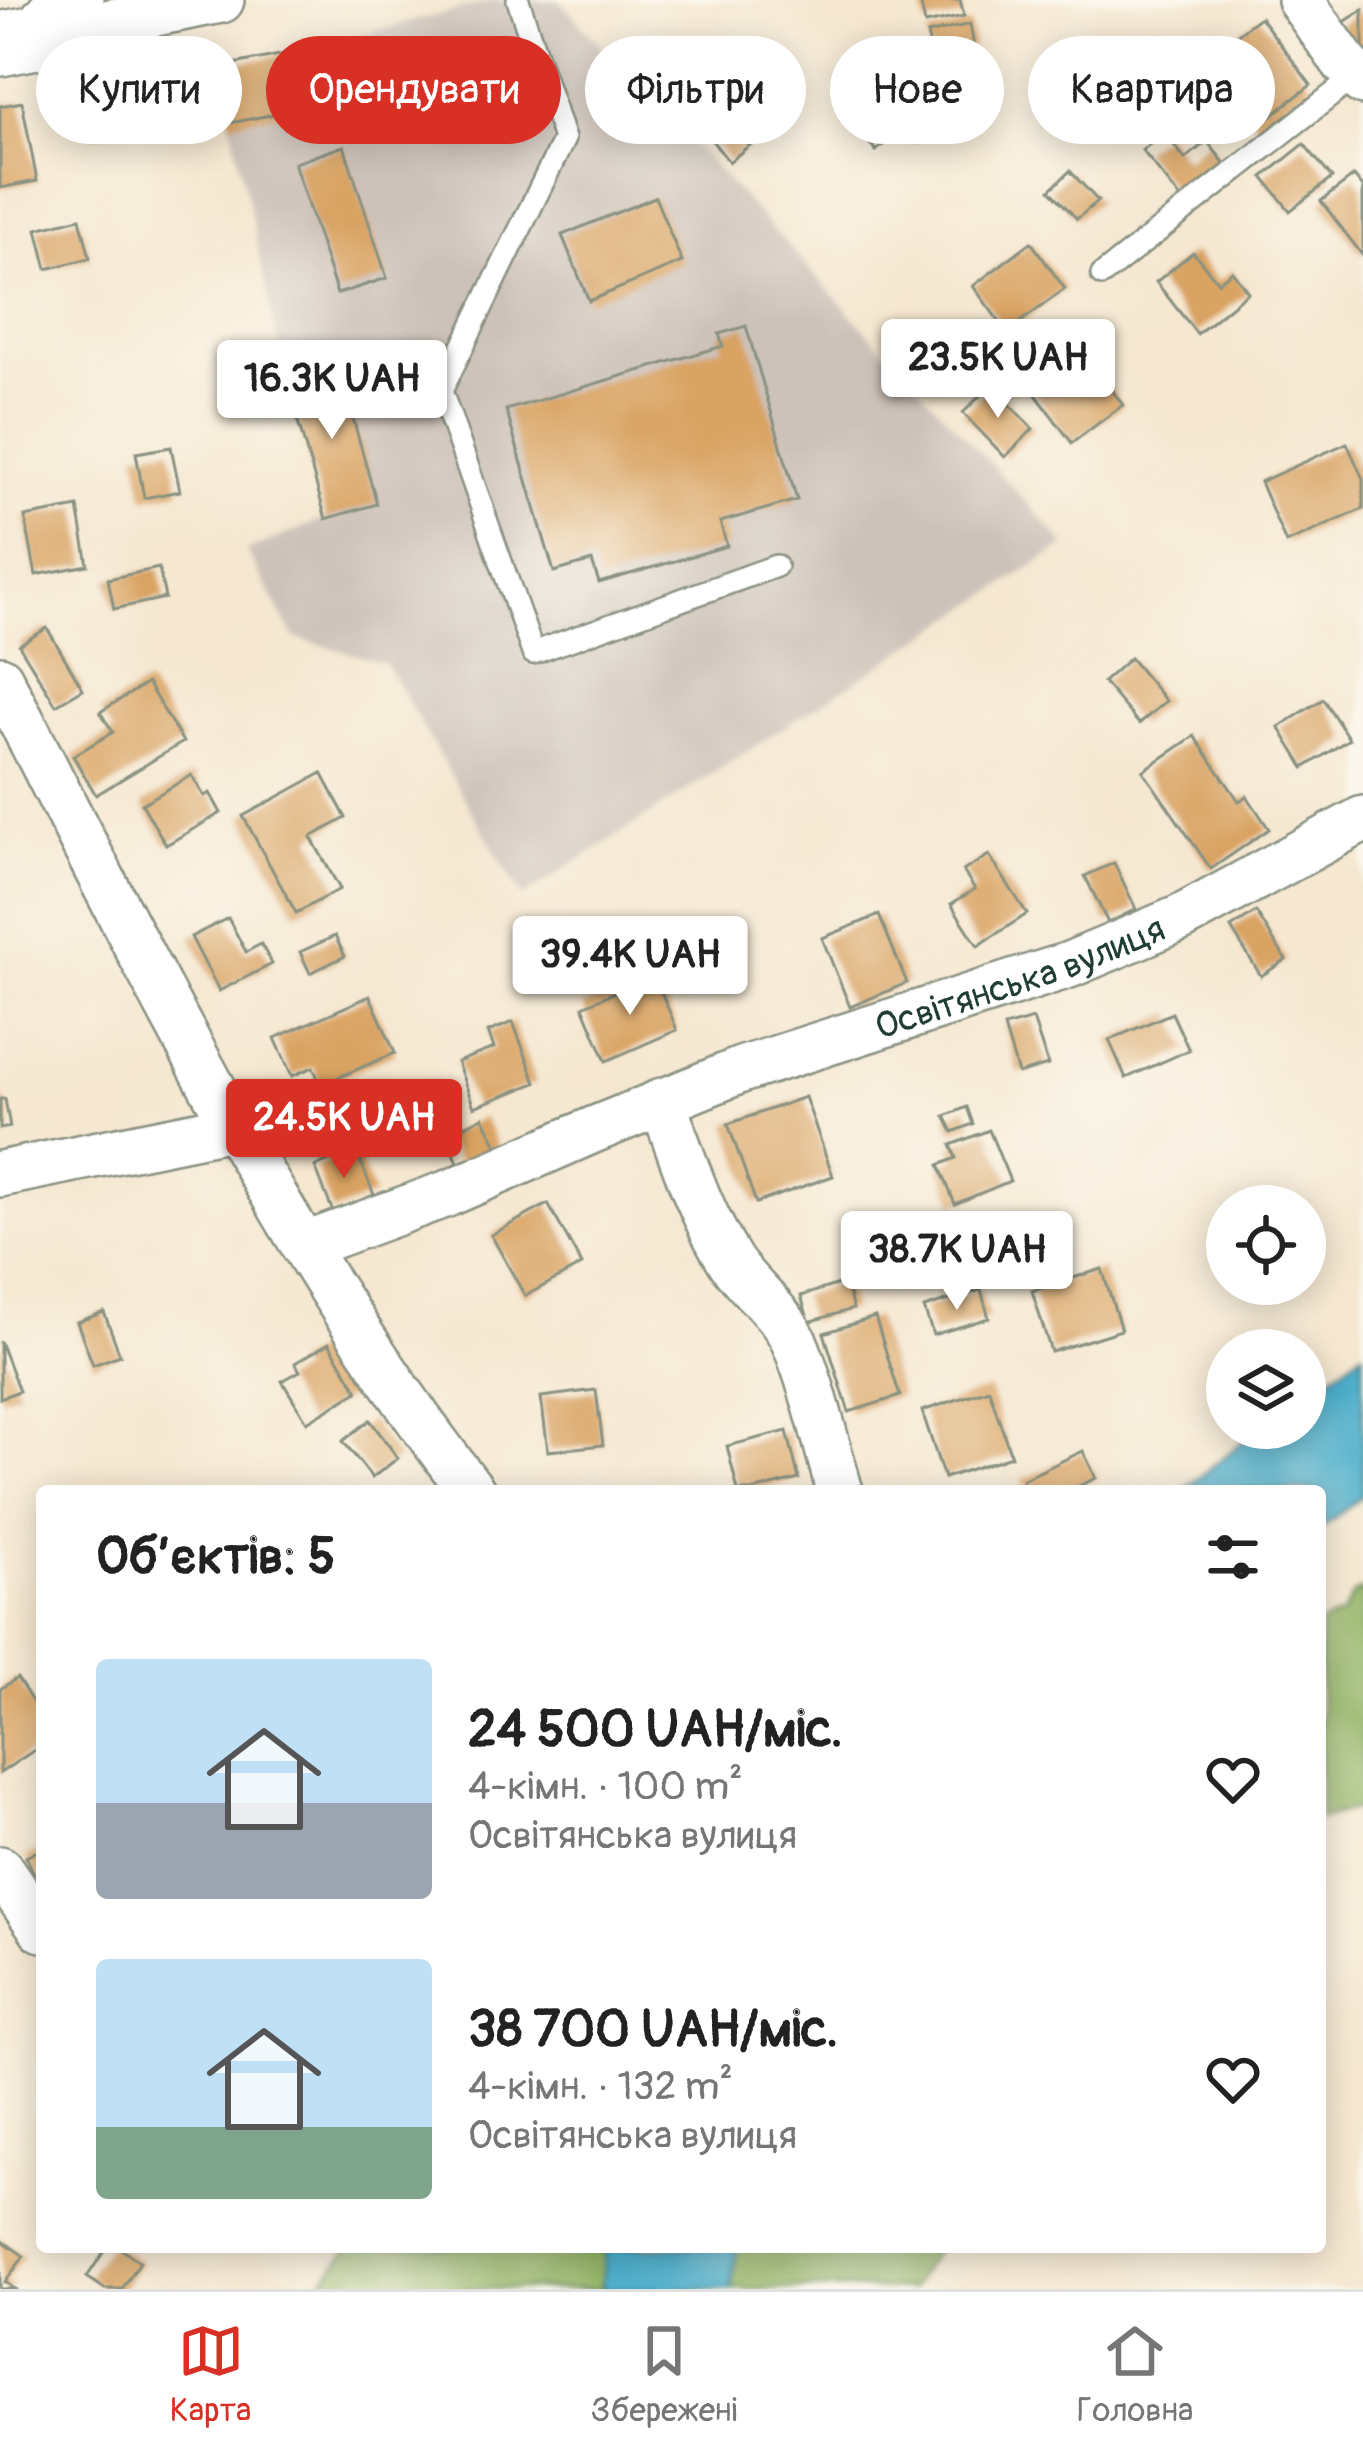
<!DOCTYPE html>
<html lang="uk">
<head>
<meta charset="utf-8">
<style>
	:root { --surface:#fff; --page:#f6f6f6; --text:#222; --muted:#767676; --line:#e0e0e0; --accent:#d93025 }
	body { margin:0; font-family:Pangolin,sans-serif; background:var(--page); color:var(--text); height:100vh; display:flex; flex-direction:column; font-size:45px; white-space:nowrap }
	* { box-sizing:border-box; margin:0 }
	p { font-size:39px; color:var(--muted) }
	.icon { flex:none; width:66px; height:66px; fill:none; stroke:currentColor; stroke-width:2; stroke-linecap:round; stroke-linejoin:round }
	.map { position:relative; flex:1; overflow:hidden }
	.details { position:absolute; left:36px; top:1485px; width:1290px; height:768px; display:flex; flex-direction:column; background:var(--surface); border-radius:12px; box-shadow:0 6px 30px #0003 }
	.details>* { flex:none }
	.banner { position:absolute; left:36px; top:36px; width:1293px; height:108px; display:flex; gap:24px }
	.fabs { position:absolute; left:1206px; top:1185px; display:grid; gap:24px }
	.fabs a { display:grid; place-items:center; width:120px; height:120px; border-radius:50%; background:var(--surface); box-shadow:0 6px 30px #0003; font-size:60px }
	.price { position:absolute; translate:-50% -102px; padding:0 27px; border-radius:12px; background:#fff; color:#222; font-size:39px; line-height:78px; filter:drop-shadow(0 3px 6px #0008) }
	.price::after { content:''; position:absolute; left:50%; top:72px; width:36px; height:27px; margin-left:-18px; background:inherit; clip-path:polygon(0 0,100% 0,50% 100%) }
	.price.on { background:var(--accent); color:#fff }
	ul { padding:0; list-style:none }
	li { display:flex; align-items:center; gap:36px; height:300px; padding:0 60px }
	li span { display:grid; place-items:center; flex:none; width:336px; height:240px; border-radius:12px; color:#555 }
	li>.icon { margin-inline-start:auto }
	span .icon { width:144px; height:144px; fill:#fffc; stroke-width:1 }
	li b { font-size:51px }
	h2 { display:flex; justify-content:space-between; align-items:center; height:144px; padding:0 60px; font-size:51px }
	.tag { padding:0 42px; border-radius:54px; background:var(--surface); box-shadow:0 6px 30px #0003; font-size:42px; line-height:108px }
	.tag.on { background:var(--accent); color:#fff }
	.menu { display:flex; justify-content:space-around; align-items:center; height:168px; border-top:3px solid var(--line); background:var(--surface); font-size:33px; color:var(--muted) }
	.menu a { display:grid; justify-items:center; gap:6px }
	.menu .on { color:var(--accent) }
	.map>svg:first-child { display:block }
</style>
</head>
<body>
<div class="map">
<svg width="1363" height="2289" viewBox="0 0 1363 2289">
	<rect width="100%" height="100%" fill="#fbf7ec"/>
	<filter id="ink" filterUnits="userSpaceOnUse"><feTurbulence type="fractalNoise" baseFrequency=".00833" numOctaves="2"/><feDisplacementMap in="SourceGraphic" scale="24" xChannelSelector="R" yChannelSelector="G"/><feConvolveMatrix kernelMatrix="1 2 1 2 8 2 1 2 1" color-interpolation-filters="sRGB"/></filter>
	<filter id="wash" filterUnits="userSpaceOnUse"><feTurbulence type="fractalNoise" baseFrequency=".004" numOctaves="4" result="noise"/><feDisplacementMap in="SourceGraphic" scale="48" xChannelSelector="R" yChannelSelector="G"/><feGaussianBlur stdDeviation="2.7" result="paint"/><feColorMatrix in="noise" values="0 0 0 0 0 0 0 0 0 0 0 0 0 0 0 0 0 1.4 0 .05"/><feComposite in="paint" operator="in"/></filter>
	<g filter="url(#wash)">
		<rect width="100%" height="100%" fill="#f5e7d0"/>
		<!-- industrial -->
		<polygon fill="#cdc2b9" points="495,0 559,0 1066,545 522,897 385,663 295,638 246,551 326,518 286,380 219,67 295,52"/>
		<!-- forest -->
		<g fill="#94b568" stroke="#5a794e" stroke-width="3">
			<polygon points="1363,1590 1363,1807 1320,1819 1320,1624 1342,1615 1353,1594"/>
			<polygon points="350,2247 937,2247 912,2289 315,2289"/>
		</g>
		<!-- water -->
		<g fill="#4dafcc" stroke="#367680" stroke-width="3">
			<polygon points="1363,1352 1363,1495 1320,1529 1320,1491 1183,1491 1259,1428 1305,1428 1305,1394"/>
			<polygon points="605,2247 737,2247 732,2289 602,2289"/>
		</g>
		<g id="blocks">
			<!-- building -->
			<g fill="#d9a362">
				<polygon points="920,0 960,0 964,16 925,24"/>
				<polygon points="1363,10 1363,48 1356,53 1338,26"/>
				<polygon points="1260,17 1311,85 1258,126 1206,58"/>
				<polygon points="970,24 974,47 932,56 927,34"/>
				<polygon points="295,52 306,108 230,123 219,67"/>
				<polygon points="745,63 786,116 729,162 687,109"/>
				<polygon points="160,70 171,119 93,136 82,87"/>
				<polygon points="1176,81 1196,107 1170,127 1150,100"/>
				<polygon points="899,86 933,130 916,143 904,128 876,151 852,122"/>
				<polygon points="22,102 37,181 0,188 0,106"/>
				<polygon points="1165,133 1185,159 1207,141 1225,164 1181,199 1142,150"/>
				<polygon points="1304,144 1332,178 1290,211 1263,177"/>
				<polygon points="344,146 387,278 337,294 294,163"/>
				<polygon points="1070,171 1098,201 1077,219 1050,190"/>
				<polygon points="1354,176 1363,187 1363,256 1321,201"/>
				<polygon points="655,197 682,262 589,301 562,235"/>
				<polygon points="80,218 90,258 47,269 37,229"/>
				<polygon points="1031,242 1065,289 1007,332 973,286"/>
				<polygon points="1193,252 1218,282 1232,271 1248,292 1197,334 1156,282"/>
				<polygon points="746,326 797,500 720,522 727,546 599,583 592,561 554,572 506,410 723,346 719,334"/>
				<polygon points="1085,354 1123,405 1072,443 1034,392"/>
				<polygon points="338,365 377,504 326,519 286,380"/>
				<polygon points="991,385 1033,429 1005,457 963,413"/>
				<polygon points="1347,443 1363,479 1363,509 1286,543 1260,482"/>
				<polygon points="171,447 180,491 144,498 136,453"/>
				<polygon points="78,507 88,565 36,575 25,517"/>
				<polygon points="159,568 165,598 114,609 108,579"/>
				<polygon points="47,628 83,689 56,705 19,645"/>
				<polygon points="1130,658 1166,701 1139,724 1103,682"/>
				<polygon points="147,683 183,742 96,795 73,756 113,732 100,712"/>
				<polygon points="1323,699 1349,739 1304,768 1279,727"/>
				<polygon points="1194,736 1239,801 1247,796 1269,829 1211,869 1143,771"/>
				<polygon points="322,773 346,818 311,837 340,889 296,913 243,816"/>
				<polygon points="192,775 204,796 210,793 221,813 166,845 142,804"/>
				<polygon points="989,855 1027,914 978,946 951,904 975,889 963,871"/>
				<polygon points="1114,863 1136,909 1108,923 1085,876"/>
				<polygon points="1256,912 1286,960 1261,976 1231,928"/>
				<polygon points="879,915 907,983 850,1007 822,938"/>
				<polygon points="228,918 246,952 261,944 272,964 219,991 191,937"/>
				<polygon points="716,926 732,962 698,977 683,941"/>
				<polygon points="335,936 345,956 310,973 300,952"/>
				<polygon points="654,975 677,1030 606,1061 583,1006"/>
				<polygon points="370,996 395,1053 321,1085 313,1067 292,1076 275,1038"/>
				<polygon points="1172,1013 1189,1050 1126,1078 1109,1040"/>
				<polygon points="1033,1019 1048,1065 1018,1074 1004,1027"/>
				<polygon points="513,1022 536,1083 474,1107 457,1062 494,1048 488,1032"/>
				<polygon points="805,1097 833,1176 756,1203 728,1124"/>
				<polygon points="0,1099 5,1099 10,1127 0,1129"/>
				<polygon points="967,1107 973,1124 953,1132 945,1116"/>
				<polygon points="483,1117 500,1151 462,1170 445,1136"/>
				<polygon points="989,1130 1010,1181 955,1204 939,1165 956,1158 951,1145"/>
				<polygon points="356,1150 374,1195 333,1212 315,1167"/>
				<polygon points="548,1204 582,1265 525,1296 491,1235"/>
				<polygon points="950,1233 961,1263 938,1271 928,1241"/>
				<polygon points="1102,1269 1121,1330 1051,1352 1032,1291"/>
				<polygon points="845,1282 853,1309 809,1322 801,1296"/>
				<polygon points="981,1290 989,1318 933,1335 924,1308"/>
				<polygon points="104,1312 120,1355 93,1365 77,1322"/>
				<polygon points="875,1317 900,1396 849,1412 824,1333"/>
				<polygon points="0,1341 19,1391 0,1398"/>
				<polygon points="329,1343 358,1391 307,1422 282,1381 300,1371 295,1363"/>
				<polygon points="989,1389 1011,1456 944,1478 922,1411"/>
				<polygon points="596,1390 603,1445 548,1451 541,1397"/>
				<polygon points="370,1420 398,1458 372,1478 343,1441"/>
				<polygon points="787,1431 799,1479 753,1491 738,1491 727,1446"/>
				<polygon points="1083,1451 1096,1478 1068,1491 1027,1491 1022,1480"/>
				<polygon points="17,1678 42,1717 42,1745 0,1773 0,1689"/>
				<polygon points="42,1849 42,1889 26,1857"/>
				<polygon points="0,2239 24,2256 5,2282 15,2289 0,2289"/>
				<polygon points="107,2247 118,2247 140,2262 122,2289 105,2289 87,2277"/>
			</g>
		</g>
	</g>
	<g filter="url(#ink)">
		<use href="#blocks" fill-opacity="0" stroke="#8a9282" stroke-width="3"/>
		<g fill="none" stroke-linecap="round" stroke-linejoin="round">
			<!-- lane casing -->
			<g stroke="#8a9282" stroke-width="26">
				<g id="lane">
					<polyline points="518,0 564,139 441,391 533,653 776,566"/>
					<polyline points="1102,275 1356,76"/>
				</g>
			</g>
			<!-- street casing -->
			<g stroke="#8a9282" stroke-width="50">
				<g id="street">
					<polyline points="1300,0 1344,62 1363,82"/>
					<polyline points="41,36 221,0"/>
					<path d="M0 679C143 958 279 1242 472 1491"/>
					<path d="M662 1101C682 1156 699 1212 731 1262 750 1290 780 1310 794 1341 814 1388 825 1442 840 1491"/>
					<polyline points="0,1174 232,1127"/>
					<path id="s1" d="M304 1246 449 1193 593 1130 741 1070 1069 965 1181 918 1363 819"/>
					<polyline points="0,1869 42,1929"/>
				</g>
			</g>
			<!-- secondary casing -->
			<g stroke="#8a9282" stroke-width="68">
				<polyline id="secondary" points="0,44 41,36 71,0"/>
			</g>
			<!-- lane -->
			<use href="#lane" stroke="#fff" stroke-width="21"/>
			<!-- street -->
			<use href="#street" stroke="#fff" stroke-width="45"/>
			<!-- secondary -->
			<use href="#secondary" stroke="#fff" stroke-width="63"/>
		</g>
	</g>
	<g text-anchor="middle" stroke-width="10" stroke-linejoin="round" paint-order="stroke">
		<!-- street labels -->
		<g font-size="36" fill="#1f3d34" stroke="#fbf7ec">
			<text dy="13" stroke="none"><textPath href="#s1" startOffset="765">Освітянська вулиця</textPath></text>
		</g>
	</g>
</svg>
<div class="fabs">
<a><svg class="icon" aria-label="locate" viewBox="0 0 24 24"><circle cx="12" cy="12" r="6"/><path d="M12 2v4M12 18v4M2 12h4M18 12h4"/></svg></a>
<a><svg class="icon" aria-label="layers" viewBox="0 0 24 24"><path d="M12 4l9 5-9 5-9-5zM3 14l9 5 9-5"/></svg></a>
</div>
<b class="price" style="left:998px;top:421px">23.5K UAH</b>
<b class="price" style="left:332px;top:442px">16.3K UAH</b>
<b class="price" style="left:630px;top:1018px">39.4K UAH</b>
<b class="price on" style="left:344px;top:1181px">24.5K UAH</b>
<b class="price" style="left:957px;top:1313px">38.7K UAH</b>
<div class="banner">
<a class="tag">Купити</a>
<a class="tag on">Орендувати</a>
<a class="tag">Фільтри</a>
<a class="tag">Нове</a>
<a class="tag">Квартира</a>
</div>
<section class="details">
<h2>Об’єктів: 5<svg class="icon" aria-label="filters" viewBox="0 0 24 24"><path d="M4 7h16M4 17h16"/><circle cx="9" cy="7" r="2"/><circle cx="15" cy="17" r="2"/></svg></h2>
<ul>
<li><span style="background:linear-gradient(#bfe0f5 60%,#9aa5b1 0)"><svg class="icon" aria-label="home" viewBox="0 0 24 24"><path d="M3 11l9-7 9 7M6 9v11h12V9"/></svg></span><div><b>24 500 UAH/міс.</b><p>4-кімн. · 100 m²</p><p>Освітянська вулиця</p></div><svg class="icon" aria-label="heart" viewBox="0 0 24 24"><path d="M12 20l-8-8c-3-5 5-10 8-4 3-6 11-1 8 4z"/></svg></li>
<li><span style="background:linear-gradient(#bfe0f5 70%,#7fa58c 0)"><svg class="icon" aria-label="home" viewBox="0 0 24 24"><path d="M3 11l9-7 9 7M6 9v11h12V9"/></svg></span><div><b>38 700 UAH/міс.</b><p>4-кімн. · 132 m²</p><p>Освітянська вулиця</p></div><svg class="icon" aria-label="heart" viewBox="0 0 24 24"><path d="M12 20l-8-8c-3-5 5-10 8-4 3-6 11-1 8 4z"/></svg></li>
</ul>
</section>
</div>
<nav class="menu">
<a class="on"><svg class="icon" aria-label="map" viewBox="0 0 24 24"><path d="M3 6l6-2 6 2 6-2v14l-6 2-6-2-6 2zM9 4v14M15 6v14"/></svg>Карта</a>
<a><svg class="icon" aria-label="saved" viewBox="0 0 24 24"><path d="M7 4h10v16l-5-4-5 4z"/></svg>Збережені</a>
<a><svg class="icon" aria-label="home" viewBox="0 0 24 24"><path d="M3 11l9-7 9 7M6 9v11h12V9"/></svg>Головна</a>
</nav>
</body>
</html>
